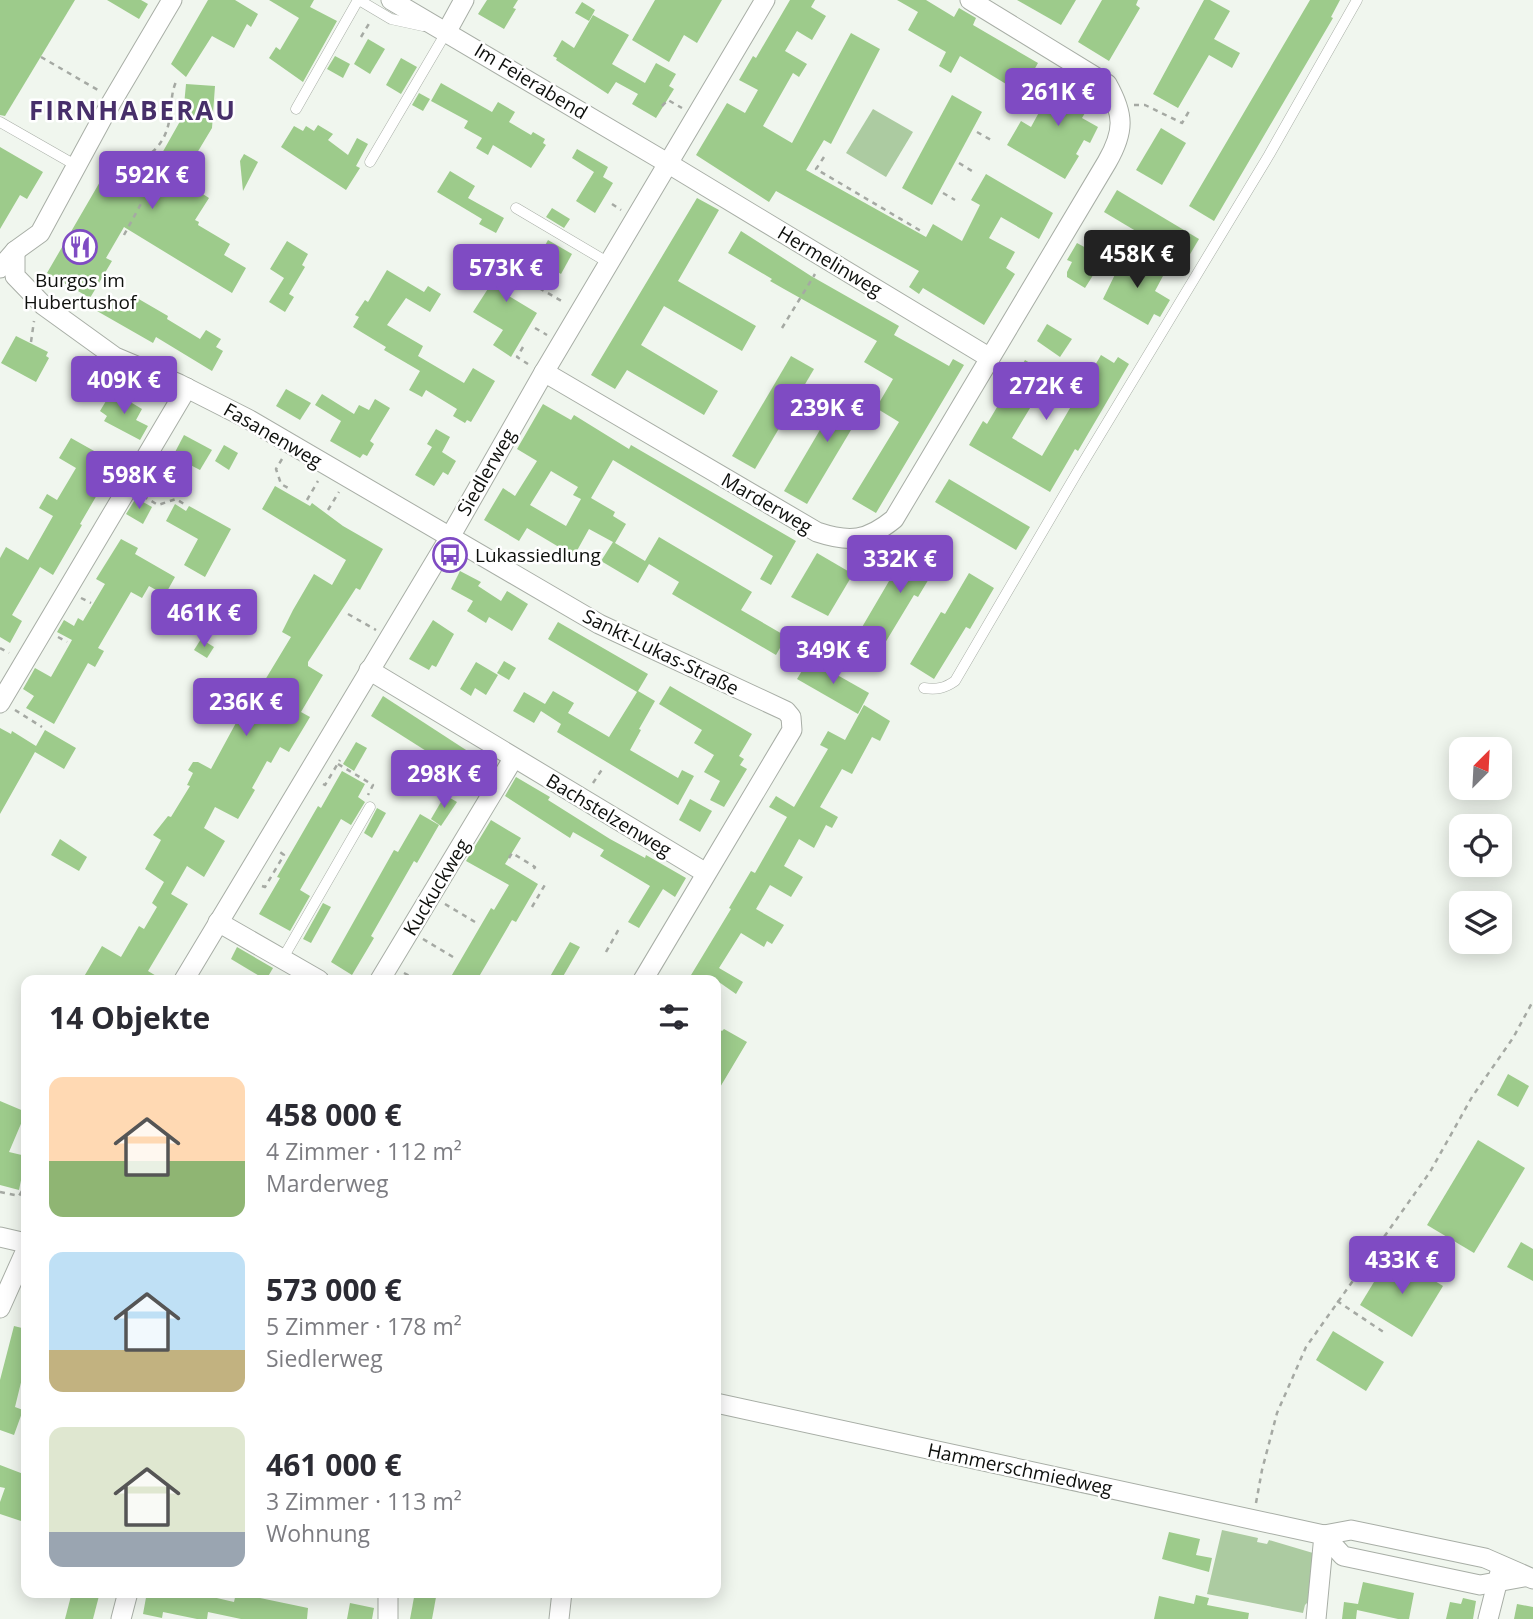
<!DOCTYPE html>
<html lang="de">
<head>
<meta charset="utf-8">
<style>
	:root { --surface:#fff; --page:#f7f7f7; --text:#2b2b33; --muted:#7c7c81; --accent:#7f4bc3 }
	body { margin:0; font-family:"Open Sans",sans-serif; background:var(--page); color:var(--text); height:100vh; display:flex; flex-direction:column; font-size:26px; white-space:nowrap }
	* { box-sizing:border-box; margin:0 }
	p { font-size:23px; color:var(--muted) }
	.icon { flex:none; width:38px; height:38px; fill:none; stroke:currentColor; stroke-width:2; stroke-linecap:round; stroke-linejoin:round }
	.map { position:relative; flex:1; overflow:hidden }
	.side { position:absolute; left:21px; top:975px; width:700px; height:623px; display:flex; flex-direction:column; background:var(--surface); border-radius:14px; box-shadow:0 4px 18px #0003 }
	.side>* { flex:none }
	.needle { width:46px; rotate:24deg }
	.tools { position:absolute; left:1449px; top:737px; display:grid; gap:14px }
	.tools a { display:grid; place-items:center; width:63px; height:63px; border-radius:14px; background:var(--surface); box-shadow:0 4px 18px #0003; font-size:35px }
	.price { position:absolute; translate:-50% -60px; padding:0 16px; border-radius:7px; background:var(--accent); color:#fff; font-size:23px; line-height:46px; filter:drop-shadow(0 2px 4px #0008) }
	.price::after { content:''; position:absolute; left:50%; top:42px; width:21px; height:16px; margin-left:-10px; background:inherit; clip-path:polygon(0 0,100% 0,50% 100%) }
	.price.current { background:#222; color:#fff }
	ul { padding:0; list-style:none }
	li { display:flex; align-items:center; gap:21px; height:175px; padding:0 28px }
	li span { display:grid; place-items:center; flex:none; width:196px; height:140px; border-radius:14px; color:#555 }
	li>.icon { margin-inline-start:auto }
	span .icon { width:84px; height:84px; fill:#fffc; stroke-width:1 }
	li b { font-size:30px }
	h2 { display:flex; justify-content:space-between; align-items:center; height:84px; padding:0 28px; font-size:30px }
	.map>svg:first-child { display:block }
</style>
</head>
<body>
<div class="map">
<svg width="1533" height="1619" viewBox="0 0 1533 1619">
	<rect width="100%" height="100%" fill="#f0f6ee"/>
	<!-- green -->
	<g fill="#accba1">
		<polygon points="873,109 913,132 886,177 846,153"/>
		<polygon points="1222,1530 1258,1538 1257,1542 1267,1544 1269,1540 1313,1553 1309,1601 1305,1605 1303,1613 1207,1594"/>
	</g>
	<!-- building -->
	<g fill="#9dcb8b" fill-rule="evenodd">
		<polygon points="0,0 75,0 5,116 0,115"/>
		<polygon points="107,0 141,0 148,4 139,19"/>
		<polygon points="208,0 235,0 258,14 251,27 247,24 234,48 212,36 186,77 171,64"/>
		<polygon points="269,0 314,0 310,7 337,21 303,82 269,58 276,47 280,50 299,18"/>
		<polygon points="487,0 518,0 513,8 516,9 504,29 478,14"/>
		<polygon points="655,0 722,0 697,43 684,35 669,62 632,40"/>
		<polygon points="790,0 815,0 811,7 826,16 812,40 797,31 785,51 807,64 799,77 793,73 763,126 792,143 851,33 880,49 831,144 824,140 806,170 926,237 933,224 962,241 980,205 971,200 986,174 1053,213 1039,239 1001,217 989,238 1015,252 1006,268 1015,274 984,325 923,288 919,294 909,287 919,271 776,191 769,202 696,155 727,103 745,113 758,90 739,80 753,56 756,58"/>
		<polygon points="897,0 926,0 954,17 959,8 976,18 973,25 1038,63 1021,93 960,56 951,73 939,66 946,52 908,30 918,12"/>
		<polygon points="1017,0 1076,0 1061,25"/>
		<polygon points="1102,0 1138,0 1136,5 1140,8 1109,61 1078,42"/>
		<polygon points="1204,0 1210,0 1230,11 1214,39 1240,53 1232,68 1209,55 1178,108 1153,94"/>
		<polygon points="1310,0 1340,0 1331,17 1333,18 1214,221 1189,206"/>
		<polygon points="582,2 595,10 589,21 575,13"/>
		<polygon points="593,15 629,35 612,64 645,83 656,63 676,74 669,86 674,89 656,118 632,104 638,94 616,82 608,94 556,60 557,58 553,56 562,40 574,48"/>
		<polygon points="368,39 385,49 370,74 354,64"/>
		<polygon points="335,56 350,64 343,78 327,69"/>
		<polygon points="401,58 417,67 401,94 386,85"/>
		<polygon points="1061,72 1097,93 1082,118 1098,127 1090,143 1084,140 1076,154 1079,156 1065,179 1007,145 1021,121 1031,127"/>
		<polygon points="441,83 492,112 498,102 515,112 509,122 531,135 533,132 545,139 543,143 546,145 531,168 493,145 488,155 476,148 482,138 464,128 468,121 431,101"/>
		<polygon points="186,84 215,86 212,128 185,173 178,178 209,198 195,220 199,222 198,225 230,244 224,255 246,268 232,293 124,227 106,258 112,261 90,298 47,273 108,168 130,175 161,155 183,116"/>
		<polygon points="419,93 430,99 423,111 412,105"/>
		<polygon points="952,95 982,112 932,205 902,188"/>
		<polygon points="318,125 333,134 328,140 348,155 357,138 368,144 356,166 360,168 346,190 281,147 294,126 303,131 306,126 314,131"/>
		<polygon points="1161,128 1186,143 1162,185 1136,170"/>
		<polygon points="0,147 43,172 27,199 20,195 0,229"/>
		<polygon points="577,149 608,167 603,177 613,183 595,213 576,201 594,172 572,158"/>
		<polygon points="244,154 258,162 243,191 240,161"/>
		<polygon points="450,171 475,186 468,198 504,218 496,233 479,224 482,219 437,192"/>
		<polygon points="1117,190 1199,239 1186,261 1104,212"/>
		<polygon points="697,198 719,210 678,281 756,326 742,351 664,306 641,345 718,391 704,415 627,370 615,389 591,375"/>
		<polygon points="552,208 570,219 564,228 546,217"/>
		<polygon points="741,231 811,276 899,326 894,335 949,366 953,359 964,365 876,513 852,499 899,422 876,408 893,379 864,362 877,341 784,289 770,281 772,279 728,253"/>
		<polygon points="1096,234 1112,245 1085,288 1067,277 1067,272 1072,262 1067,260 1077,243 1088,249"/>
		<polygon points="548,240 572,254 561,274 537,260"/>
		<polygon points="287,241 308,254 302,265 305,267 289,294 294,297 285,312 269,302 284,278 270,269"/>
		<polygon points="510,244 527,254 504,293 537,313 511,357 493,345 503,330 473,312 500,270 496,268"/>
		<polygon points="1125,254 1164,274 1155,291 1170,300 1160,317 1154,314 1148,325 1103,299"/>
		<polygon points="387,270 424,292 428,286 441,294 430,312 406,298 387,325 423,346 418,356 464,383 473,368 495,381 471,422 467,420 465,423 453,416 457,409 426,390 422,397 409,390 420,371 384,350 386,347 353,327 359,317 355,315 365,300 368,302"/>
		<polygon points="105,297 129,311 137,298 168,316 167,319 200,339 206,330 221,339 216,347 223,351 212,371 156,337 153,343 97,311"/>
		<polygon points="1047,324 1072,339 1060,357 1037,341"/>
		<polygon points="16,336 48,352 46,356 49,358 36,382 1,363"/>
		<polygon points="1101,355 1114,363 1118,357 1129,364 1078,451 1075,449 1050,492 969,445 983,421 987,424 1025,360 1050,375 1012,438 1042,456"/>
		<polygon points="791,356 814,369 755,469 732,456"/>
		<polygon points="847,384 870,398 807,504 784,491"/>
		<polygon points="286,389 311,403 300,420 276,406"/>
		<polygon points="112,391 142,409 136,420 148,426 140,440 104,421 107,416 100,411"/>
		<polygon points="322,394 354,414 359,405 369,410 375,399 390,408 370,441 374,444 367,456 363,454 360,458 330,441 341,421 315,405"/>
		<path d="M543 404 571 420 574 415 629 449 631 445 796 541 771 585 760 579 773 556 613 460 591 498 615 512 613 516 626 524 615 543 645 561 659 537 752 592 741 610 784 635 786 632 796 638 800 630 819 641 806 663 780 648 776 655 672 594 679 582 649 564 638 583 601 561 613 542 589 529 574 556 527 528 519 541 484 520 503 488 515 496 537 461 517 449ZM551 471 578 487 573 495 581 499 566 526 530 505Z"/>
		<polygon points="436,429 450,437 442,452 456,461 448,475 443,472 434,486 415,475 432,447 427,444"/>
		<polygon points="184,435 212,450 200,470 173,456"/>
		<polygon points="71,438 103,456 106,452 118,459 80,524 82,525 53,575 40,567 12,615 22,621 10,643 0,637 0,558 6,547 28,560 53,516 39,508 47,494 57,500 76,468 59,458"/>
		<polygon points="224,445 238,453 229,470 215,461"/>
		<polygon points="949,479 1030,527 1016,550 935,502"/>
		<polygon points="275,486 310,506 312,503 343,526 383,549 360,590 356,588 308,662 308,666 323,675 301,712 310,717 289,752 280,747 271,763 267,761 252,788 255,790 238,819 215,807 204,828 225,841 204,877 187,866 171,894 188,904 148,971 163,980 82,980 102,946 121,957 139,926 144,929 157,907 152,903 164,882 145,869 161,840 153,835 168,816 171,817 190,786 187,785 193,773 188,770 193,762 198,762 211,769 237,721 244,725 247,720 251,722 260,706 265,708 277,687 265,680 291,637 282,632 293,610 314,574 332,585 346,560 262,509"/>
		<polygon points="136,498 152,507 143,524 126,514"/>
		<polygon points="175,504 186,511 189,506 231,529 205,577 184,565 198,539 166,521"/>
		<polygon points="121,539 138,548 135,554 175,577 165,595 149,586 142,598 131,592 98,648 104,651 95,667 88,663 54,724 26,708 34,696 23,689 35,668 51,677 72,640 57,632 64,620 74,626 78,618 83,621 105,584 96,579"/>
		<polygon points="918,542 942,557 918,597 914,595 882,648 858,634 892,576 896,578"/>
		<polygon points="817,553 853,574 828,616 791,597"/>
		<polygon points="460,571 481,582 478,586 501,601 507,591 528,604 512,631 489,617 486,623 467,611 473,601 451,589"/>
		<polygon points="969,573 994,588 970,629 966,627 934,679 910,664 941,612 945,614"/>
		<polygon points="433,620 454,634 436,667 432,665 429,670 409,659"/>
		<polygon points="558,622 648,674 638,691 655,701 639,729 641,730 630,750 678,778 682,770 694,776 678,805 557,732 561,724 541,711 534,723 513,711 524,692 545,704 553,691 574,703 568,713 609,737 637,692 548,639"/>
		<polygon points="201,639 214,647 207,658 194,650"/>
		<polygon points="809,659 869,693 858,714 797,679"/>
		<polygon points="504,661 516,668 509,680 497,673"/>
		<polygon points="476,662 498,675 486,695 475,688 471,696 460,689"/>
		<polygon points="670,686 752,734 739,756 744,759 740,765 747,769 724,807 710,800 720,781 704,772 714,755 694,743 702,730 659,704"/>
		<polygon points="383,696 483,761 472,780 371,716"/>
		<polygon points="864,705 890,721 880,741 872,737 852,774 842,769 820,807 838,817 832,828 826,825 814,848 799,839 784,866 803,877 791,897 770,885 756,909 784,925 772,944 767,941 764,947 741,933 719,968 743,982 736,994 716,980 688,980 731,909 729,908 751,871 755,873 787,817 769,807 776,796 794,807 828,749 820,745 828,731 845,740"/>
		<polygon points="0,728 11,734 12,731 36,746 45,730 76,748 64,769 35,752 0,814"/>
		<polygon points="356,742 367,748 354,771 343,764"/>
		<polygon points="342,771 365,784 358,797 365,802 351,825 341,819 300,890 310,896 290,931 259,914 280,878 277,877 318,806 321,808"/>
		<polygon points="516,777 550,797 548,800 610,839 645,858 646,855 686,878 675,897 663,889 639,928 628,922 650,886 600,856 604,850 573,832 570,838 505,796"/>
		<polygon points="445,795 457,802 441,826 431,819"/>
		<polygon points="690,799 712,811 700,832 679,820"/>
		<polygon points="377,808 386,813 372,838 364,833"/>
		<polygon points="420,814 439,825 417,863 414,861 371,936 374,938 352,975 331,962 394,850 398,852"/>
		<polygon points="491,820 521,838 505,864 538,884 516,922 512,920 477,980 449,980 491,908 494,910 509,885 466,861"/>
		<polygon points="60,839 87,857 79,871 51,855"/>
		<polygon points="323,903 331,907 311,943 303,939"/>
		<polygon points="570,942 580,947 561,980 548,980"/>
		<polygon points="237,947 273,968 266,980 231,959"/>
		<polygon points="716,1027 722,1031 724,1029 747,1042 716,1094"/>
		<polygon points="1508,1074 1529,1086 1518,1107 1497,1095"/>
		<polygon points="0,1101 26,1112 9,1152 26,1156 19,1190 0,1185"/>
		<polygon points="1478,1140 1525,1168 1474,1253 1427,1225"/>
		<polygon points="1521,1242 1533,1249 1533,1281 1507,1267"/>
		<polygon points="1391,1254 1443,1286 1412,1337 1360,1305"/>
		<polygon points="14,1326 26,1329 26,1362 15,1407 23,1410 14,1435 0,1430 0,1380"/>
		<polygon points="1333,1331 1384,1362 1366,1391 1316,1360"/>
		<polygon points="0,1465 26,1475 21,1491 26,1493 26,1507 21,1521 0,1514 0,1502 5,1488 0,1487"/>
		<polygon points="1169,1532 1200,1539 1196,1555 1212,1558 1209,1572 1162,1559"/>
		<polygon points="1363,1582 1414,1593 1409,1619 1398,1619 1357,1610 1356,1619 1342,1619 1344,1602 1358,1604"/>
		<polygon points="72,1592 100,1592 93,1619 65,1619"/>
		<polygon points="147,1592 191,1592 234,1602 236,1593 308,1608 307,1619 241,1619 208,1612 207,1619 197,1619 163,1612 162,1618 143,1614"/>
		<polygon points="415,1592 437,1592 432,1619 410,1619"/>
		<polygon points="1196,1595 1209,1598 1207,1605 1249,1613 1248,1619 1154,1619 1159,1596 1194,1604"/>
		<polygon points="1463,1598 1476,1601 1473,1619 1446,1619 1450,1602 1461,1604"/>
		<polygon points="350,1603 374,1608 372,1619 347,1619"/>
		<polygon points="1517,1604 1533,1607 1533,1619 1514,1619"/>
	</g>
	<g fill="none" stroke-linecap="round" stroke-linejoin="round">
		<!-- service casing -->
		<g stroke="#a8aea6" stroke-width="11">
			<g id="service">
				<polyline points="359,0 391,19 423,26"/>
				<polyline points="296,109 358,0"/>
				<polyline points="0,122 77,166"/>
				<polyline points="370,162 447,31 444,31"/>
				<polyline points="516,208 609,263"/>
				<path d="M924 688C937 690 945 688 955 681L1078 471 1269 155 1357 0"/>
				<polyline points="283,958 370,807"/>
			</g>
		</g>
		<!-- minor casing -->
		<g stroke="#a8aea6" stroke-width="21">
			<g id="minor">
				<polyline points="391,0 669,164 990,358"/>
				<polyline points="447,31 464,0"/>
				<polyline points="15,251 15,276 43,305 115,357 179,384 248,419 599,624 786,711 791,717 792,730 643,980"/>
				<polyline points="0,268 15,251 40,233 104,115 172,0"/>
				<path d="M544 372 817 532C850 543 867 541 894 519L1107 162C1125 131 1124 114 1107 84L970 0"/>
				<polyline points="369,670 706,873"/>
				<polyline points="0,703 187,388"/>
				<polyline points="218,922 319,980"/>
				<polyline points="184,980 450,537 543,374 765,0"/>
				<polyline points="380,980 513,759"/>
				<polyline points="0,1237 26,1243"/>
				<polyline points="0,1308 26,1250"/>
				<polyline points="716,1403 1324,1535 1351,1530 1485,1558 1533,1579"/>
				<polyline points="1324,1535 1343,1556 1480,1585 1524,1577"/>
				<polyline points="121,1619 128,1592"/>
				<polyline points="388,1619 388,1592"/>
				<polyline points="559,1619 562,1592"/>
				<polyline points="1316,1619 1324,1535"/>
				<polyline points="1488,1619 1500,1572"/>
			</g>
		</g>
		<!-- path -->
		<g stroke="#a5a9a3" stroke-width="2.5" stroke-dasharray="5 5" stroke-linecap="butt">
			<polyline points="361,37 370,22"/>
			<polyline points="41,57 98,90"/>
			<polyline points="1134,105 1145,105 1182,123 1191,108"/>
			<polyline points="662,106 668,100 682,108"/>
			<polyline points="1017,107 1026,113"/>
			<polyline points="977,132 991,140"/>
			<polyline points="824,157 816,169 921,231"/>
			<polyline points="959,163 972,171"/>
			<path d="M126 167C152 157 167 143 170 115 172 103 171 93 176 82"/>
			<polyline points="943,193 955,200"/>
			<polyline points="612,204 621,210"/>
			<polyline points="124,235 142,202"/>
			<polyline points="522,278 565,303"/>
			<polyline points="535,328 547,335"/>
			<polyline points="782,328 815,274"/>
			<polyline points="31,342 34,321"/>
			<polyline points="523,347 517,357 528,364"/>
			<polyline points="282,459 276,469 281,484 290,489"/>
			<polyline points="143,496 158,505 176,499 184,504"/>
			<polyline points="307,500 318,481"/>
			<polyline points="328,510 339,492"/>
			<polyline points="81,598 91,603"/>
			<polyline points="348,614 376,630"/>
			<polyline points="58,637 67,642"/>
			<polyline points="0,648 9,653"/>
			<polyline points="15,710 42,727"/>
			<polyline points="338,764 373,785 368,795"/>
			<polyline points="593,783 603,768"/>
			<polyline points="323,784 325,785 340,760"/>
			<polyline points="509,858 512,853 535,867 531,873"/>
			<polyline points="262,886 265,887 284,855 280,852"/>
			<polyline points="445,904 475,922"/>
			<polyline points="532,907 546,883"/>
			<polyline points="423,939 453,957"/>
			<polyline points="606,952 620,927"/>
			<polyline points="404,973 417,980"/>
			<polyline points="0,1192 19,1196 22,1191 26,1193"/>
			<polyline points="1337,1301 1385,1333"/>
			<polyline points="1256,1503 1262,1470 1277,1413 1306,1347 1430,1172 1472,1097 1513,1038 1533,1001"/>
		</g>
		<!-- service -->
		<use href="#service" stroke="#fff" stroke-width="10"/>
		<!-- minor -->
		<use href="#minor" stroke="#fff" stroke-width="19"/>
	</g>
	<!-- icons -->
	<defs>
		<g id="restaurant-ring" transform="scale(1.75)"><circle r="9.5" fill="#fff" stroke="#7f4bc3" stroke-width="1.5"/><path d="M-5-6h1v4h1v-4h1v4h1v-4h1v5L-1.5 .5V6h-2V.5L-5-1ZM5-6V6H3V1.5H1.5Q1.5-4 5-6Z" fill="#7f4bc3"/></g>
		<g id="bus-ring" transform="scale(1.75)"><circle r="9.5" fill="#fff" stroke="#7f4bc3" stroke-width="1.5"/><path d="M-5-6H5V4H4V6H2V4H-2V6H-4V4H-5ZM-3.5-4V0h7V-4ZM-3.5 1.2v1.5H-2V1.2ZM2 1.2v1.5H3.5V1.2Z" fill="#7f4bc3"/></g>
	</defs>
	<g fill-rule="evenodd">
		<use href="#restaurant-ring" x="80" y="247"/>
		<use href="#bus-ring" x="450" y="555"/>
	</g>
	<g text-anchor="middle" stroke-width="5" stroke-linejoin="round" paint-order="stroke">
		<!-- street labels -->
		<g font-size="19" fill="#0e100d" stroke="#fff">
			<text transform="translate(531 81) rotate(31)" y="7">Im Feierabend</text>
			<text transform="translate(830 261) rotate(31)" y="7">Hermelinweg</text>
			<text transform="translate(273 435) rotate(30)" y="7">Fasanenweg</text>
			<text transform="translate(486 472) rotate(-60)" y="7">Siedlerweg</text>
			<text transform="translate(767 503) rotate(30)" y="7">Marderweg</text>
			<text transform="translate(661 652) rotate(26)" y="7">Sankt-Lukas-Straße</text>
			<text transform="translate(609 815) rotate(31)" y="7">Bachstelzenweg</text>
			<text transform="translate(436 887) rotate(-59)" y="7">Kuckuckweg</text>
			<text transform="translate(1020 1469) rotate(12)" y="7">Hammerschmiedweg</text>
		</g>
		<!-- poi labels -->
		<g font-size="19" fill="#0e100d" stroke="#fff">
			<text x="80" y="287">Burgos im<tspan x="80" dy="22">Hubertushof</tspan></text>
			<text x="475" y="562" text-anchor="start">Lukassiedlung</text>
		</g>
		<!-- district labels -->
		<g font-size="26" font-weight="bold" letter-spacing="2" fill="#472f6a" stroke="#fff">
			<text x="133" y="120">FIRNHABERAU</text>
		</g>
	</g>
</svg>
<div class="tools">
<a><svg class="needle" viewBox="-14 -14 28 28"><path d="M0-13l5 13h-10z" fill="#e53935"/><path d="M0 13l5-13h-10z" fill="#7c7c81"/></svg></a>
<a><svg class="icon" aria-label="locate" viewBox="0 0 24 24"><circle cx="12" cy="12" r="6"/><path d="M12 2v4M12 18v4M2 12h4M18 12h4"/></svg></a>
<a><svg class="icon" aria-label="layers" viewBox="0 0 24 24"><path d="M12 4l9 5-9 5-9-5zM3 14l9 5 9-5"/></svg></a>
</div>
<b class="price" style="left:1058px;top:128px">261K €</b>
<b class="price" style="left:152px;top:211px">592K €</b>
<b class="price current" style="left:1137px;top:290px">458K €</b>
<b class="price" style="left:506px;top:304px">573K €</b>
<b class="price" style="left:124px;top:416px">409K €</b>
<b class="price" style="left:1046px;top:422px">272K €</b>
<b class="price" style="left:827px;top:444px">239K €</b>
<b class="price" style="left:139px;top:511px">598K €</b>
<b class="price" style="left:900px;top:595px">332K €</b>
<b class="price" style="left:204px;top:649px">461K €</b>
<b class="price" style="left:833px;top:686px">349K €</b>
<b class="price" style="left:246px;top:738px">236K €</b>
<b class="price" style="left:444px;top:810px">298K €</b>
<b class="price" style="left:1402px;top:1296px">433K €</b>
<section class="side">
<h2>14 Objekte<svg class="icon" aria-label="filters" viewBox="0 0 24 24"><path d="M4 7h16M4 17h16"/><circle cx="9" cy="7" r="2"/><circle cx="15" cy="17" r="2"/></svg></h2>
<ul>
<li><span style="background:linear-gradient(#ffd9b3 60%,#8fb573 0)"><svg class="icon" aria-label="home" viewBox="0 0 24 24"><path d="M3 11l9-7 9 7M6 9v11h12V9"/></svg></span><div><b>458 000 €</b><p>4 Zimmer · 112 m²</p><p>Marderweg</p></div></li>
<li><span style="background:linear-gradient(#bfe0f5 70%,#c2b280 0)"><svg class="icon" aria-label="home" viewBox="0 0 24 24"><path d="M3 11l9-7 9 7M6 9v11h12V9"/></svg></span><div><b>573 000 €</b><p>5 Zimmer · 178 m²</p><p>Siedlerweg</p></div></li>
<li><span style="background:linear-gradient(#dfe7d0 75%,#9aa5b1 0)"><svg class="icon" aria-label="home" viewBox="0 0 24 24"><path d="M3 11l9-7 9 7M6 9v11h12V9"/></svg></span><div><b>461 000 €</b><p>3 Zimmer · 113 m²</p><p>Wohnung</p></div></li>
</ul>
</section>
</div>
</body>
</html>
